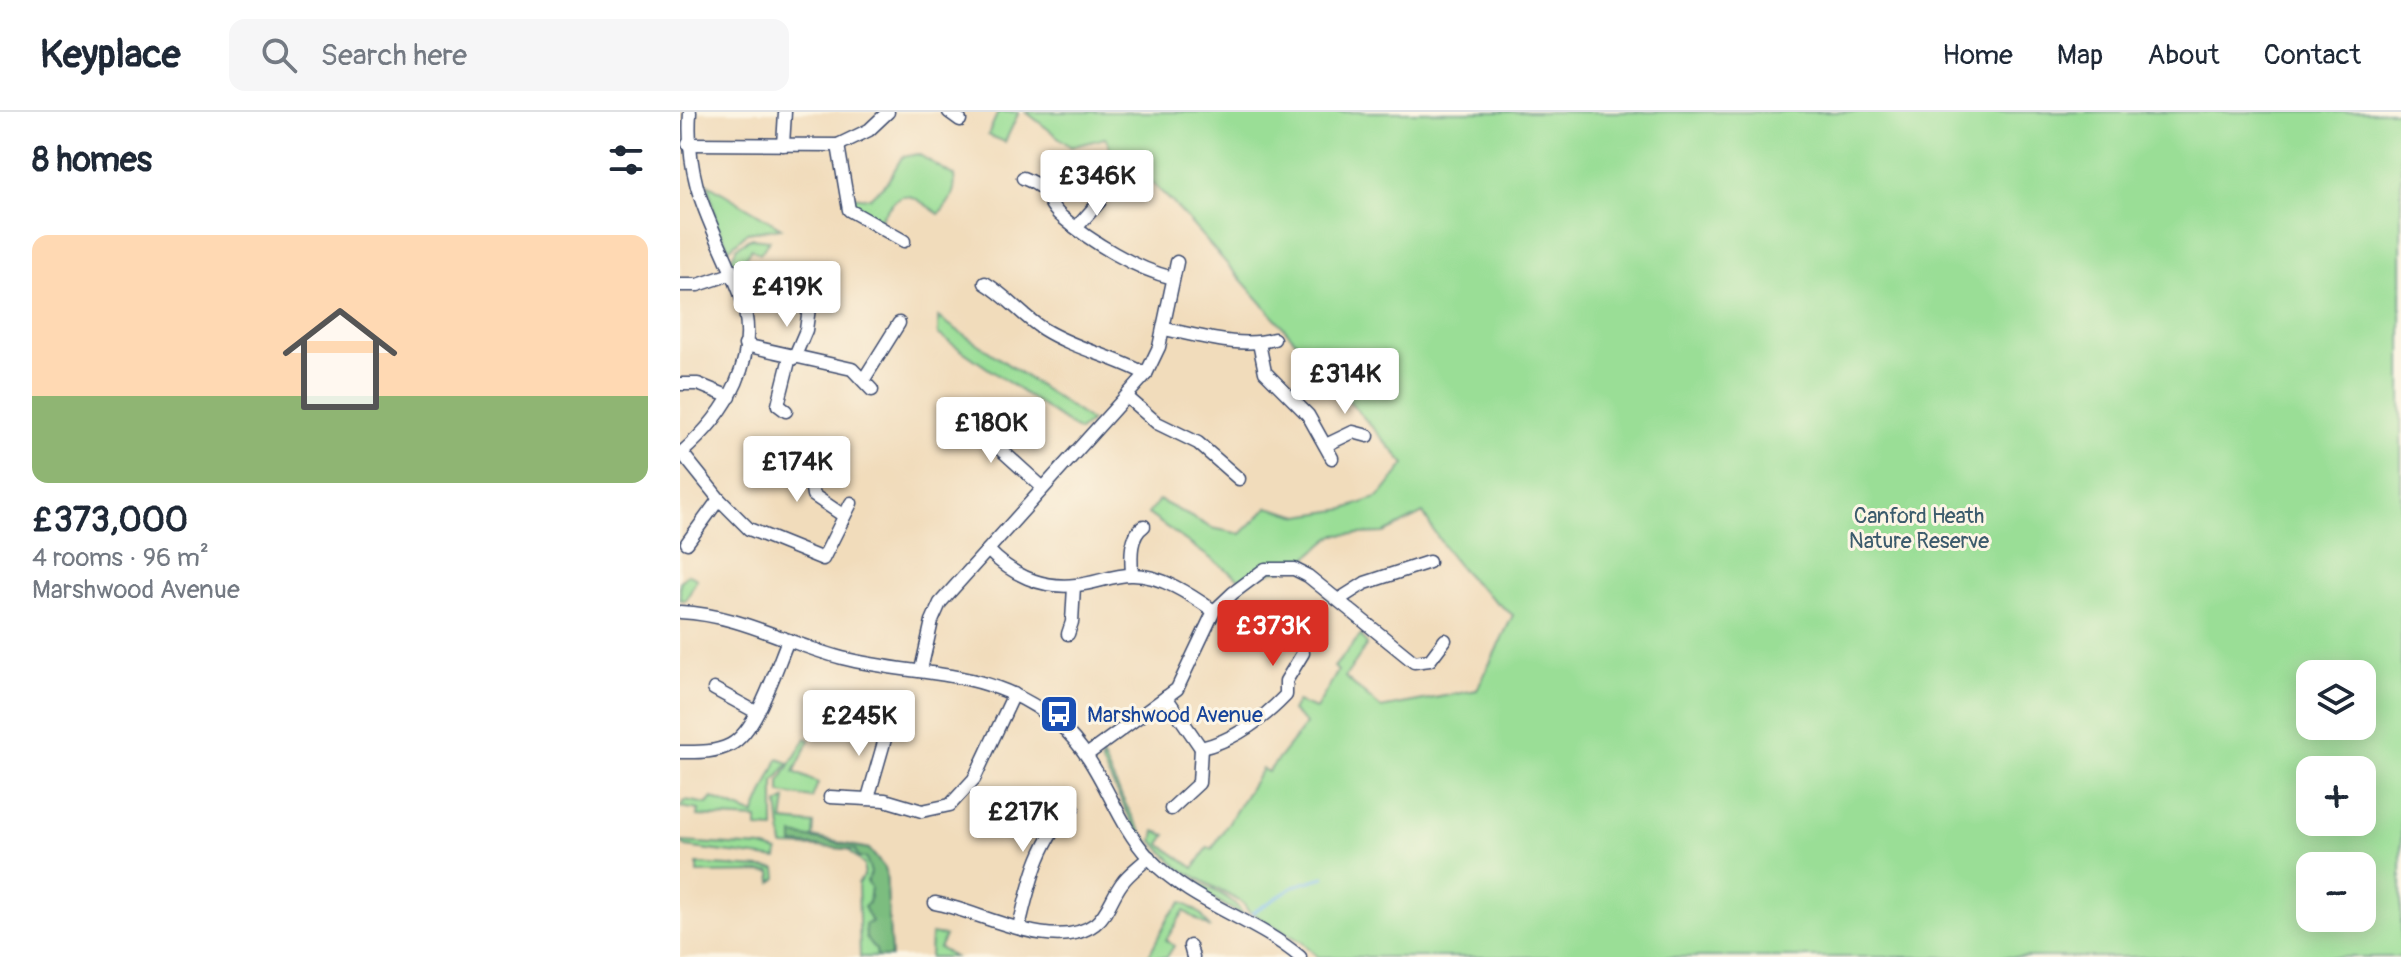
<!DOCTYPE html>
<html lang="en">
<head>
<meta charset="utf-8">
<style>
	:root { --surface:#fff; --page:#f6f6f7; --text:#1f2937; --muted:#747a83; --line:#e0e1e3; --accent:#d93025 }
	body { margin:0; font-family:Pangolin,sans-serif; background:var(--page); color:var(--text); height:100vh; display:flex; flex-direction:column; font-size:30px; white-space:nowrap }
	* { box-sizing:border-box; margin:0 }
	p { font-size:26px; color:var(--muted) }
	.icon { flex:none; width:44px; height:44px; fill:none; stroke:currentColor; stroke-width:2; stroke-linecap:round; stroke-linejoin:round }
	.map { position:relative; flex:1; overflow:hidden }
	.details { display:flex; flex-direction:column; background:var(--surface); width:680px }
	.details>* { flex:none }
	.controls { position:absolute; left:1616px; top:548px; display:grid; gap:16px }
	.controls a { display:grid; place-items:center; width:80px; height:80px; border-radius:16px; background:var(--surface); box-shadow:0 4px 20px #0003; font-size:40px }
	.price { position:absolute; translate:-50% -68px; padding:0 18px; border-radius:8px; background:#fff; color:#222; font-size:26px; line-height:52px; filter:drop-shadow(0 2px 4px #0008) }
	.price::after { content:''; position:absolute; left:50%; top:48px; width:24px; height:18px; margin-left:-12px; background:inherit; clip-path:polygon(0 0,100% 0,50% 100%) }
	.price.current { background:var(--accent); color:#fff }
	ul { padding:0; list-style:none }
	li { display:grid; align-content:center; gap:16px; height:424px; padding:0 32px }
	li span { display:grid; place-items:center; height:248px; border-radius:16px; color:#555 }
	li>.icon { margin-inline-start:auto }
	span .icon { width:144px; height:144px; fill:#fffc; stroke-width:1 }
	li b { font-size:34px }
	h2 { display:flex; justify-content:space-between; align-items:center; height:96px; padding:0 32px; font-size:34px }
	header { display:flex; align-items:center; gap:48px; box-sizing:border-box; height:112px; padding:0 40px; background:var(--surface); border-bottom:2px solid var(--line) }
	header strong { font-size:38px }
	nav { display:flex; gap:44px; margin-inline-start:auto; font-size:28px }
	.search { width:560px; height:72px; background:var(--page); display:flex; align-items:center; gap:20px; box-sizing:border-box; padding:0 28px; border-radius:16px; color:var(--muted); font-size:30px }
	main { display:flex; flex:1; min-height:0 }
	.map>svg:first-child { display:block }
</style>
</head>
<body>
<header>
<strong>Keyplace</strong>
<div class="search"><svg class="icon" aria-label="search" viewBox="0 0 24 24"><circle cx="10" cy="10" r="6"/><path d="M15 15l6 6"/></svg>Search here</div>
<nav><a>Home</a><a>Map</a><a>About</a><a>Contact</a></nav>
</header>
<main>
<section class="details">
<h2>8 homes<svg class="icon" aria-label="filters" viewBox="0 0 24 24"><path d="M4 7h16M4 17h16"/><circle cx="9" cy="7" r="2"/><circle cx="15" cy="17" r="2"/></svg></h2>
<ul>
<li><span style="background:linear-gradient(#ffd9b3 65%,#8fb573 0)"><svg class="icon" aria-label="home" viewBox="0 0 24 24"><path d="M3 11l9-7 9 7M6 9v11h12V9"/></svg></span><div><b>£373,000</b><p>4 rooms · 96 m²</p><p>Marshwood Avenue</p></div></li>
</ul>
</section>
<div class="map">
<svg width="1721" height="845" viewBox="0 0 1721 845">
	<rect width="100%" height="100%" fill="#fcf5e5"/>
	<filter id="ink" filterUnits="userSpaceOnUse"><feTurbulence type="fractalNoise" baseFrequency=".0125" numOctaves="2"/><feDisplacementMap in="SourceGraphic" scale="16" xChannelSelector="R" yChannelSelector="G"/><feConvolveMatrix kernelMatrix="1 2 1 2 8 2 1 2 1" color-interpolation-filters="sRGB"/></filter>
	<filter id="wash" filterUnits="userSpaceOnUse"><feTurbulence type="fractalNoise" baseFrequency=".006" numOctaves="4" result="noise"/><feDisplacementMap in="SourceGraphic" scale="32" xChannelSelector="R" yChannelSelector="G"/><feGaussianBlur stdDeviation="1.8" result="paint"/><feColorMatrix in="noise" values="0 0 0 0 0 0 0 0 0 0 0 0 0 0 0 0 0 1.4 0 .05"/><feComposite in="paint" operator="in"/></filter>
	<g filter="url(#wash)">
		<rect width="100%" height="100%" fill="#f1dcbb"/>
		<!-- green -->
		<g fill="#9ade96" stroke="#5a867a" stroke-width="2" fill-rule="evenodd">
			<polygon points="318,0 339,0 325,30 308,23"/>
			<path d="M346 0H1721V845H638L622 830 568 799 563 791 499 756 473 729 475 719 486 723 480 732 514 756 528 735 532 737 582 657 588 660 626 612 612 599 617 590 636 597 658 559 654 555 681 523 687 533 665 565 701 596 797 578 833 503C790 471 769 447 743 401L704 421 654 423 618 453 561 468 468 402 479 388 532 416 561 422 588 395 620 404 665 397 699 385 725 352 492 90 454 54 431 63 429 32 425 26 391 35ZM1630 562H1682V614H1630ZM1630 658H1682V710H1630ZM1630 754H1682V806H1630Z"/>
			<path d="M238 42 274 64C277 79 270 91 259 102 222 76 222 76 196 113L172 94 170 84 190 86 208 69 222 45Z"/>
			<polygon points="28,72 101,116 67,121 49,137 37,113"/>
			<polygon points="71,126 90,128 80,142 71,137 57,160 51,147 57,135"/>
			<polygon points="258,205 411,309 399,319 258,222"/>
			<polygon points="8,462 17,467 6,488 0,488 0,470"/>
			<polygon points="126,626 130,628 114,660 138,671 132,686 100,681 100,669"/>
			<path d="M421 642C440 680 457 723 489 753 510 773 550 777 564 804 524 782 482 759 457 719 444 697 435 674 422 652Z"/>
			<polygon points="98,647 109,651 94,670 94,717 77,716 77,707 18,704 19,698 0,695 6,688 27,692 32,686 74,703"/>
			<polygon points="106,687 103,709 134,712 133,725 189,737 206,758 211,845 180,845 178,771 184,764 184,753 167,736 103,734 98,692"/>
			<polygon points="2,730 82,735 98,740 97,747 6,735"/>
			<polygon points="17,752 96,757 97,766 92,770 91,760 17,761"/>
			<polygon points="502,790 521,802 530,816 504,799 486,828 494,834 487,845 468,845 489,804"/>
			<polygon points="251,822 265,824 259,836 274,845 250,845"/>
		</g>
		<!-- forest -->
		<polygon fill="#7bbd7f" stroke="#4b766e" stroke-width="2" points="113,723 189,737 206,758 211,845 197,845 196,838 186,827 185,812 192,810 184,795 189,790 191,775 187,770 191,761 186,746 179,746 175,738 113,732"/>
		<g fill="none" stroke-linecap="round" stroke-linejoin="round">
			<!-- stream -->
			<polyline stroke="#77bbed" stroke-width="3" points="572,801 617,773 644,765"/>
		</g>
	</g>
	<g filter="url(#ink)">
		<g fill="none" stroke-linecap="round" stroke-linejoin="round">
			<!-- minor casing -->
			<g stroke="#3b496c" stroke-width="15">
				<g id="minor">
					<polyline points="269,0 280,8"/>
					<polyline points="8,32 158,33 189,18 208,0"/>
					<polyline points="103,33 105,0"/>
					<polyline points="158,33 169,98 224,129"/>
					<path d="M343 66C376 79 362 89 382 105 411 130 456 157 493 166"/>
					<polyline points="397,115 420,89"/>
					<polyline points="92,171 102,174 129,196 126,218 114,246"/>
					<path d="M305 171C327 184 342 204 363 217 395 237 433 244 466 262"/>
					<polyline points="0,173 18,173 51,162"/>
					<path d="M484 217C519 223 559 237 594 227"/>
					<polyline points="579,231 585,260 628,303 652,346"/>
					<polyline points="65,233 172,257 192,278"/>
					<polyline points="184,267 219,211"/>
					<polyline points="0,272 18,272 50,285"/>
					<polyline points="448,286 477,311 518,331 559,367"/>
					<polyline points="106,299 98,293 110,245"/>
					<polyline points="286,306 361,374"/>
					<polyline points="646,333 673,320 688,324"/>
					<polyline points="2,341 39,387 69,417 143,447 171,391"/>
					<path d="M0 342C47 302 83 245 60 181 34 112 5 79 10 0"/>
					<polyline points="138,357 131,370 133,383 164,404"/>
					<polyline points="7,431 39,387"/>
					<path d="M308 438C331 462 361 477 396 473 414 472 432 463 451 463 480 462 511 483 534 499"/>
					<path d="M452 462C451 446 449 424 464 414"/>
					<polyline points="658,488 685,471 749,450"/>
					<path d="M0 500C61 503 105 531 162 546 240 566 312 554 378 611 424 652 431 704 469 746 512 792 574 806 620 845"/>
					<polyline points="388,522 392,510 394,474"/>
					<polyline points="241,558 252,509 260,491 466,262 479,235 497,150"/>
					<polyline points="34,577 76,600"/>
					<path d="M486 585 521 636C555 628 582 608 606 583V569L623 541"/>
					<path d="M0 640C17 640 34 641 50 633 77 619 96 556 108 528"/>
					<polyline points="408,642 497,577 534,499 553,481 585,457 614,457 628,464 734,550 750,548 765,528"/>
					<polyline points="150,685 205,688 242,699 270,693 294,667 334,582"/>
					<polyline points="188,686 209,613"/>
					<polyline points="491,697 519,671 521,636"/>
					<path d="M255 791C298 798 373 843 415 812 428 802 432 784 442 771 449 761 460 754 469 745"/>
					<path d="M339 815C349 774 359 725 393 696"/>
					<polyline points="510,834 513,845"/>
				</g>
			</g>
			<!-- minor -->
			<use href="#minor" stroke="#fff" stroke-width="12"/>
		</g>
	</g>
	<!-- icons -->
	<defs>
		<g id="bus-square" transform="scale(2)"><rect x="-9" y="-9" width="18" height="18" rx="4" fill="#1a4fb4" stroke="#fcf5e5"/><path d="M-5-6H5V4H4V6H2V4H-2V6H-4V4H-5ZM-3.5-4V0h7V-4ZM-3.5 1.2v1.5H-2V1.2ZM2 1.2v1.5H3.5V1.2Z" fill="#fff"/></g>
	</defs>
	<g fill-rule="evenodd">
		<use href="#bus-square" x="379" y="602"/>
	</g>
	<g text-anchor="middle" stroke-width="6" stroke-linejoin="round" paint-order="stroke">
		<!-- park labels -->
		<g font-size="22" fill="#3b5b6c" stroke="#fcf5e5">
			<text x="1239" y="411">Canford Heath<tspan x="1239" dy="25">Nature Reserve</tspan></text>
		</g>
		<!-- transit labels -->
		<g font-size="22" fill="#164399" stroke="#fcf5e5" text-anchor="start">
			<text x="407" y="610">Marshwood Avenue</text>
		</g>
	</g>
</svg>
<div class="controls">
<a><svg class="icon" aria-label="layers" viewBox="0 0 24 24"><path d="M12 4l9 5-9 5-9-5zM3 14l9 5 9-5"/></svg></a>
<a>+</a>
<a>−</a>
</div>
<b class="price" style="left:417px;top:106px">£346K</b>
<b class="price" style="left:107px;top:217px">£419K</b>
<b class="price" style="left:665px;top:304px">£314K</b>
<b class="price" style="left:311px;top:353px">£180K</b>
<b class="price" style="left:117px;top:392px">£174K</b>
<b class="price current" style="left:593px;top:556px">£373K</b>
<b class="price" style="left:179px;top:646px">£245K</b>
<b class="price" style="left:343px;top:742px">£217K</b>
</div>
</main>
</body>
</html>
